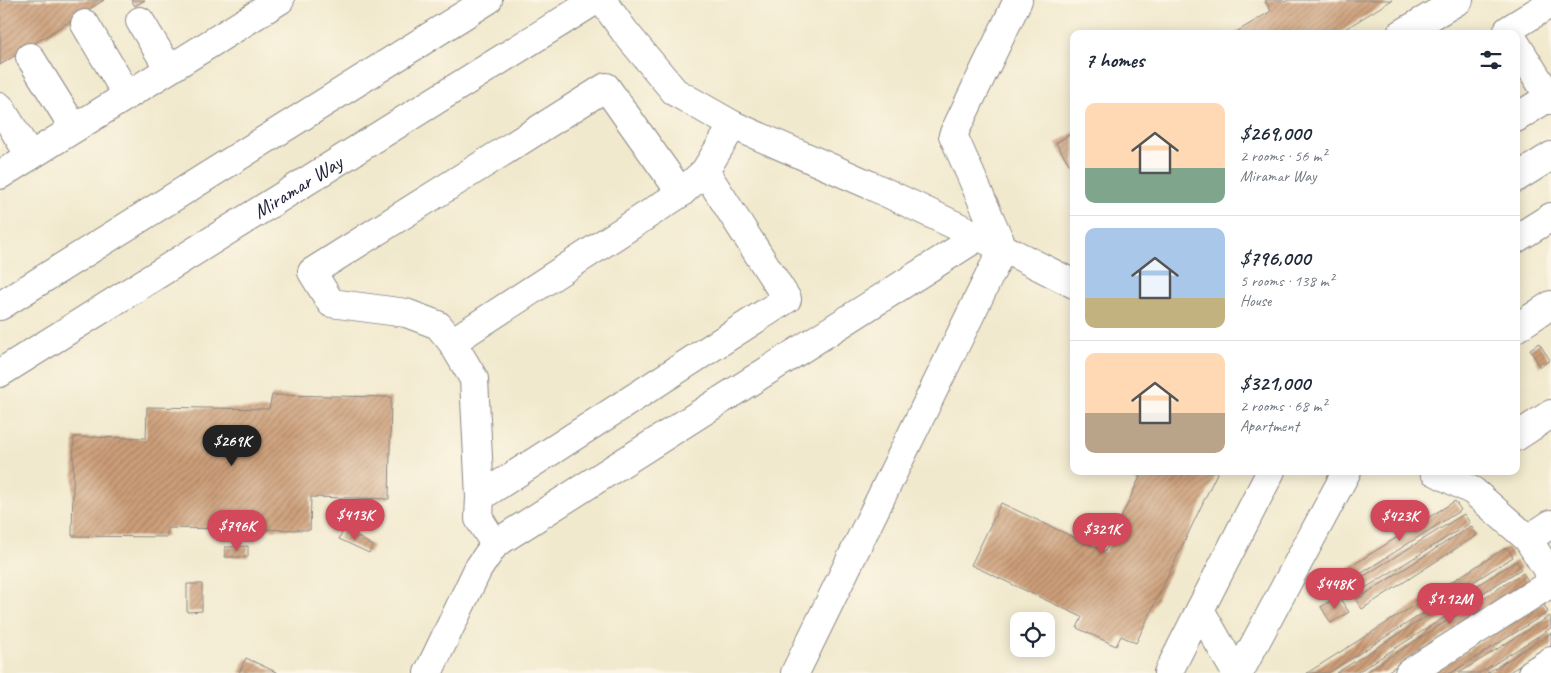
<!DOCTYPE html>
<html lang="en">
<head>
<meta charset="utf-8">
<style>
	:root { --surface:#fff; --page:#f6f6f7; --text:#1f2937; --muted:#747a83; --line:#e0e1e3; --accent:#d1495b }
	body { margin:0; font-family:Caveat,sans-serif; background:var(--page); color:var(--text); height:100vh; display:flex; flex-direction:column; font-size:19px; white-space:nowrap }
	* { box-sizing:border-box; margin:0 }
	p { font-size:16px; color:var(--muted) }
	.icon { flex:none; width:28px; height:28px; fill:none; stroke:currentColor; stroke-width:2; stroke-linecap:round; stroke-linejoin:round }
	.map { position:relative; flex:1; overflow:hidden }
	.side { position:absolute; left:1070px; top:30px; width:450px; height:445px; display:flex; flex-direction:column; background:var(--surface); border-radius:10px; box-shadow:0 2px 12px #0003 }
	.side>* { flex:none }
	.fabs { position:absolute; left:1010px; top:612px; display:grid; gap:10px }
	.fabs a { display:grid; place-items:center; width:45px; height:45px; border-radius:10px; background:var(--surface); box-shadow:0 2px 12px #0003; font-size:25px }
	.price { position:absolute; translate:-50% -42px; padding:0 11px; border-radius:18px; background:var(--accent); color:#fff; font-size:16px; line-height:32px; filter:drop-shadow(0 1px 2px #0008) }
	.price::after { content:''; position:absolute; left:50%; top:30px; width:15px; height:11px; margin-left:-8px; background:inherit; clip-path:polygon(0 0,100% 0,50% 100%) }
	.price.on { background:#222; color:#fff }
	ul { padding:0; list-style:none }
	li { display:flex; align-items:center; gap:15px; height:125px; padding:0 15px }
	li+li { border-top:1px solid var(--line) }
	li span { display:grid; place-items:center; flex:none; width:140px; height:100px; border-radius:10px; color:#555 }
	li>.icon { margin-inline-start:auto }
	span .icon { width:60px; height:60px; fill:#fffc; stroke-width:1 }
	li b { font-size:21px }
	h2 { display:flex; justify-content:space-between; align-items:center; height:60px; padding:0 15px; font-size:21px }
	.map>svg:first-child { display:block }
</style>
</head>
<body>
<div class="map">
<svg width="1551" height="673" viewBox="0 0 1551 673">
	<defs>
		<pattern id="building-hatch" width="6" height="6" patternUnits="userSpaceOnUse" patternTransform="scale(1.25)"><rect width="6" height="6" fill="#cc9e78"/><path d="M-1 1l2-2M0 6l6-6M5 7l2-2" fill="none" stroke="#a58064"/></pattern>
	</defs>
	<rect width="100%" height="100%" fill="#fcf5e5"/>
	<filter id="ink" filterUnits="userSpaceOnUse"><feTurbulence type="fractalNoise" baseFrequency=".02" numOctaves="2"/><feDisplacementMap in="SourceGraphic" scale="10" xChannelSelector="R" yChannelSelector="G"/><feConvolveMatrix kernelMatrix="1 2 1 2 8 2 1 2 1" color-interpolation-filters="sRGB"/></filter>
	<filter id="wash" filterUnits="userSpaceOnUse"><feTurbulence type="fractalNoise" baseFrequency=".0096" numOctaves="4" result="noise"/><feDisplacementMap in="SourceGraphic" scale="20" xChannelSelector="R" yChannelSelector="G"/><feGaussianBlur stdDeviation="1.12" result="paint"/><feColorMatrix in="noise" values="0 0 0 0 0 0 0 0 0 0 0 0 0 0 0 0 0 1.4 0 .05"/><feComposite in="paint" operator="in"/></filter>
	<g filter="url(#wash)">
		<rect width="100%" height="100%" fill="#f1e9cd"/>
		<g id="blocks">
			<!-- building -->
			<g fill="url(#building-hatch)">
				<polygon points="0,0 104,0 0,65"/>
				<polygon points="131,0 145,0 135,6"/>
				<polygon points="1268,0 1283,0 1285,2 1288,0 1392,0 1337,34 1233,34 1271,11 1265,1"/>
				<polygon points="1074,132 1074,172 1056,143"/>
				<polygon points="1539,343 1550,360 1540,367 1530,349"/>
				<polygon points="272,395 391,397 389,499 311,497 310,530 167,528 167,537 72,536 74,437 146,438 147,407 269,409"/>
				<polygon points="1132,471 1218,471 1136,643 1121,636 1116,646 1077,628 1082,617 971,565 1001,503 1105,552 1140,477 1131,473"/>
				<polygon points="1455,501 1461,510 1346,583 1340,573"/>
				<polygon points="1464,514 1470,523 1354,595 1348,586"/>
				<polygon points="1471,526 1477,535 1362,609 1356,600"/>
				<polygon points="344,528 373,546 369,553 339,539"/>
				<polygon points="248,546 248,557 225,557 225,547"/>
				<polygon points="1507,547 1513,557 1328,673 1307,673"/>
				<polygon points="1516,561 1521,569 1356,673 1336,673"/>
				<polygon points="1523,573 1529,582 1385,673 1364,673"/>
				<polygon points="187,584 202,584 202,611 187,612"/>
				<polygon points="1338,596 1349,612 1331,623 1321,607"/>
				<polygon points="1543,603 1548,612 1451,673 1431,673"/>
				<polygon points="1550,616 1551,628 1480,673 1459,673"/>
				<polygon points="1551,633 1551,646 1508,673 1487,673"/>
				<polygon points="246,658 278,673 239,673"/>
			</g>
		</g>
	</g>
	<g filter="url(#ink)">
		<use href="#blocks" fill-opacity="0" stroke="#8a8684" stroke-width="1"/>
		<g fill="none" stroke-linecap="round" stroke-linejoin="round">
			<!-- minor casing -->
			<g stroke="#8a8684" stroke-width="30">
				<g id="minor">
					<polyline points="602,0 625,32 675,92 733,125 870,185 1003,248 1074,284"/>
					<polyline points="140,21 169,69"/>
					<polyline points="85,24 127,95"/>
					<polyline points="1401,34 1459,0"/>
					<polyline points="1510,34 1508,30 1551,3"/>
					<polyline points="1516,44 1551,100"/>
					<polyline points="30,57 74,128"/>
					<polyline points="0,107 30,156"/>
					<polyline points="1516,118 1549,97"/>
					<polyline points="0,175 280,0"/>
					<polyline points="1516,178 1551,156"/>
					<polyline points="1516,239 1551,217"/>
					<polyline points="1516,328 1551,305"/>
					<polyline points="452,342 681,193 705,171 733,125"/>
					<polyline points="1516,437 1551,414"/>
					<polyline points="1434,471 1473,491 1528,539 1551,576"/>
					<polyline points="480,497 787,299 705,171"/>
					<polyline points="1528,539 1551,524"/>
					<polyline points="495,544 479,519 480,497 474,379 452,342 438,325 406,313 331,303 312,272 606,87 681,193"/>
					<polyline points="428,673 478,569 495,544 979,236"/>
					<polyline points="795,673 1003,248 953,135 1018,0"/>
					<polyline points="1168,673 1200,610"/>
					<polyline points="1236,673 1200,610 1271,471"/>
					<polyline points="1239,673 1347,471"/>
					<polyline points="1409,673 1551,583"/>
					<polyline points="1532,673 1551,661"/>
				</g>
			</g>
			<!-- major casing -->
			<g stroke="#8a8684" stroke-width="30">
				<g id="major">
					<polyline points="0,306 488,0"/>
					<path id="s1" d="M0 373 596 0"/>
				</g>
			</g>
			<!-- minor -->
			<use href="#minor" stroke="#fff" stroke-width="28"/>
			<!-- major -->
			<use href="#major" stroke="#fff" stroke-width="28"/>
		</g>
	</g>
	<g text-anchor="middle" stroke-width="5" stroke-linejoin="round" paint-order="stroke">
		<!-- street labels -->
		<g font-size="21" fill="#22223b" stroke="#fcf5e5">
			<text dy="7" stroke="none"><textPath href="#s1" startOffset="351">Miramar Way</textPath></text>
		</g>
	</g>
</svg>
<div class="fabs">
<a><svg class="icon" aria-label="locate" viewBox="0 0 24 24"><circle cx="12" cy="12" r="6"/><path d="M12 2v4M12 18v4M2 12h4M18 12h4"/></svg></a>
</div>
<b class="price on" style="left:232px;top:467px">$269K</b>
<b class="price" style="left:355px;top:541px">$413K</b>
<b class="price" style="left:1400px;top:542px">$423K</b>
<b class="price" style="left:237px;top:552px">$796K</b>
<b class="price" style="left:1102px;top:555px">$321K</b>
<b class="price" style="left:1335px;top:610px">$448K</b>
<b class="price" style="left:1450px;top:625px">$1.12M</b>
<section class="side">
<h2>7 homes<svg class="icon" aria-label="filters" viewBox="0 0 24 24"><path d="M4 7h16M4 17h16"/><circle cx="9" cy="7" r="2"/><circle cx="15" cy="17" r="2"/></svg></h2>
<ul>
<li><span style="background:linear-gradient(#ffd9b3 65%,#7fa58c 0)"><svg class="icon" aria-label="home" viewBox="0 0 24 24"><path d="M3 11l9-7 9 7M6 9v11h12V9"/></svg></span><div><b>$269,000</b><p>2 rooms · 56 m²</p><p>Miramar Way</p></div></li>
<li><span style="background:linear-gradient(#a9c7e8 70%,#c2b280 0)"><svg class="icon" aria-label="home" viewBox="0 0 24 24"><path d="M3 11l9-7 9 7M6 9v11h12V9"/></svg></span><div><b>$796,000</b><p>5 rooms · 138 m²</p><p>House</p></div></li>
<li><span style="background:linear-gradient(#ffd9b3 60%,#b9a48a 0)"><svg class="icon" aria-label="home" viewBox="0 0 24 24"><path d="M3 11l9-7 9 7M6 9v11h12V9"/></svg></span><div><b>$321,000</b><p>2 rooms · 68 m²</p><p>Apartment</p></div></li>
</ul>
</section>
</div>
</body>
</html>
